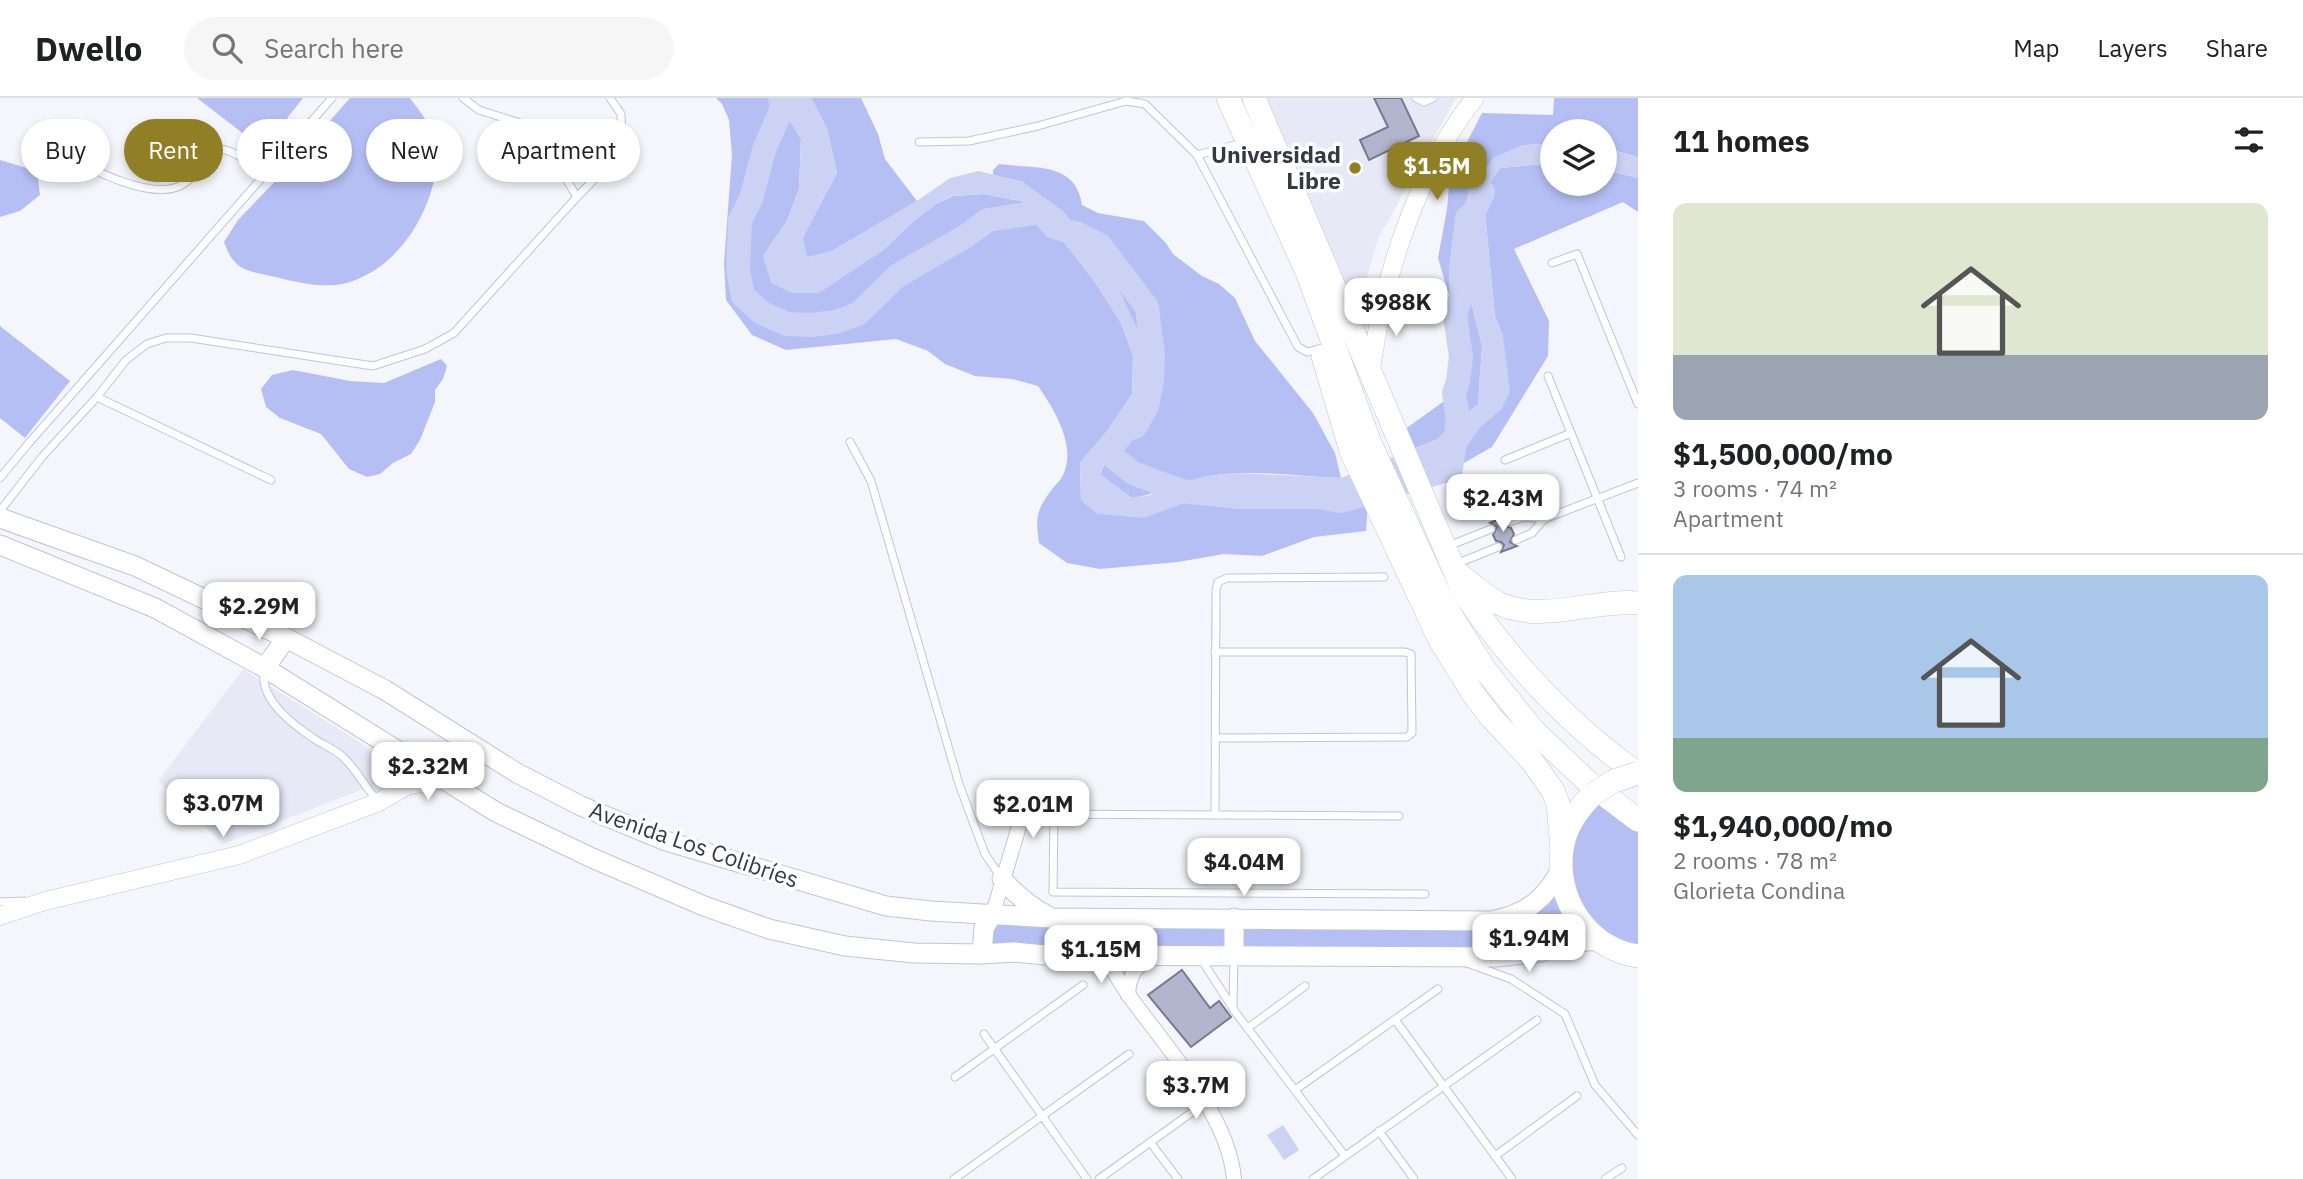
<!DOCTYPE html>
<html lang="en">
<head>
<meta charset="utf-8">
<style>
	:root { --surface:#fff; --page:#f6f6f6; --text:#202124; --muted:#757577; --line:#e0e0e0; --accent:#917f26 }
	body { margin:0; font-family:"IBM Plex Sans",sans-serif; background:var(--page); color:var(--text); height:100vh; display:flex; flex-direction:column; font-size:26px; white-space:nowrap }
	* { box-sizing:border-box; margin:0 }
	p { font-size:23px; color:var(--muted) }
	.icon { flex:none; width:38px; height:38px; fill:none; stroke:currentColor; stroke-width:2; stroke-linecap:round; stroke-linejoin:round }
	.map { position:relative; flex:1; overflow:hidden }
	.side { display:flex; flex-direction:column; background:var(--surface); width:665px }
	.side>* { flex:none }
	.banner { position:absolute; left:21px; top:21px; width:665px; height:63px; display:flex; gap:14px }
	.fabs { position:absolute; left:1540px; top:21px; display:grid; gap:14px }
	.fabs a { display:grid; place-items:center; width:77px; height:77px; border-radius:50%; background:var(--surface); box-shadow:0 4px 10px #0003; font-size:35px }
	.price { position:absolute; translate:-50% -60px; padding:0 16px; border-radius:14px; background:#fff; color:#222; font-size:23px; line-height:46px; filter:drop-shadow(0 2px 4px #0008) }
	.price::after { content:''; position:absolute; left:50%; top:42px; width:21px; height:16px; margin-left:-10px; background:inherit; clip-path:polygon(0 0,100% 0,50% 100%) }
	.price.active { background:var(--accent); color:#fff }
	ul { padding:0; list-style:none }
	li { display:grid; align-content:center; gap:14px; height:371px; padding:0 35px }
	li+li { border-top:2px solid var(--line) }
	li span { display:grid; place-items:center; height:217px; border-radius:14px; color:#555 }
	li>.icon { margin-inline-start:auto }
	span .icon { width:126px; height:126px; fill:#fffc; stroke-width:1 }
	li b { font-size:30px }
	h2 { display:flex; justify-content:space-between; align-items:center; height:84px; padding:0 35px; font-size:30px }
	.chip { padding:0 24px; border-radius:32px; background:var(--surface); box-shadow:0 4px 10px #0003; font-size:24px; line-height:63px }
	.chip.active { background:var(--accent); color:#fff }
	header { display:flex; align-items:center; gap:42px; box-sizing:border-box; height:98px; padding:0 35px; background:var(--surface); border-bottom:2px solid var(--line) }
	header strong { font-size:33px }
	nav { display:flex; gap:38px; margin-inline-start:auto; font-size:24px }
	.search { width:490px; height:63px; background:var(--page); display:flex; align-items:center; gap:18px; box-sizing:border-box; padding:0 24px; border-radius:38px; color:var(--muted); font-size:26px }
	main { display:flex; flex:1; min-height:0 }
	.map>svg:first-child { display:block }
</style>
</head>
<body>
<header>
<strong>Dwello</strong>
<div class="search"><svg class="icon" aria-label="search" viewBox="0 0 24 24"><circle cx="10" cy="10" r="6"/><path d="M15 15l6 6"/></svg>Search here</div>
<nav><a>Map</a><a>Layers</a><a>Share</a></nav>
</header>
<main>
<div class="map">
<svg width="1638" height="1081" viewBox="0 0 1638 1081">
	<rect width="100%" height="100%" fill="#f5f6fb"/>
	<!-- built -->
	<g fill="#e7eaf6">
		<polygon points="1261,0 1456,0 1378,141 1360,203 1339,175"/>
		<polygon points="243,571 361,645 382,663 384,683 223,746 158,683"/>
	</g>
	<!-- green -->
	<g fill="#b6bff4">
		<polygon points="197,0 303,0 263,51"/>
		<path d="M350 0H410C422 16 437 35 439 56 440 62 437 70 435 77 427 122 396 169 350 184 327 192 295 184 271 178 244 172 234 172 224 144L238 122 288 70Z"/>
		<path d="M716 0H780L782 10 801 41 799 91 787 123 763 158 866 163 882 153 916 121 936 106 953 98 984 96 1021 103 1041 114 1095 184 1121 225 1133 258 1132 296 1108 332 1080 365 1081 402 1098 416 1229 392 1307 390 1364 394 1368 405 1366 433 1314 439 1262 458 1224 456 1178 464 1100 471 1067 465 1039 445C1035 418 1037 411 1053 390 1056 386 1061 382 1063 377 1077 348 1054 311 1038 288L1012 281 975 278 945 266 928 253 896 241 786 252 752 237 726 202 724 165 732 57 729 22 722 6Z"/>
		<polygon points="811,0 861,0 878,36 885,61 917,103 832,153 807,160 802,140 837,75 827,31"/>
		<polygon points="1554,0 1638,0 1638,59 1605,50 1605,33 1552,33 1552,46 1523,47 1494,60 1468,93 1467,174 1470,199 1482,248 1478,306 1436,342 1408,353 1401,334 1454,296 1461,259 1455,217 1438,160 1447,111 1450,77 1482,15 1553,17"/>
		<polygon points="0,62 37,73 40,97 20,113 0,119"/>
		<polygon points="1552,65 1552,86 1605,86 1605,72 1638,80 1638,114 1623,104 1514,151 1549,223 1548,258 1492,349 1420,390 1415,376 1464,352 1479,330 1502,310 1503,238 1495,219 1483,94 1500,70"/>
		<path d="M999 66C1034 71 1076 63 1082 107L1098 115 1144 123 1166 145 1173 156 1202 178 1219 186 1235 200 1255 243 1313 315 1335 355 1341 380C1298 379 1247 370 1205 379 1180 384 1157 396 1132 400L1100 377 1110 351 1135 329 1146 250 1023 84 993 77V72Z"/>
		<polygon points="0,228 70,283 25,340 0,320"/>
		<polygon points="441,261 447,268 443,281 435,292 435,304 420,342 411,356 393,365 380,376 367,379 349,371 321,336 280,320 266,309 261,291 272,277 293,272 350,283 384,285"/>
		<polygon points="1592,697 1638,733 1638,858 1598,842 1541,854 982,856 987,822 1491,823 1540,802"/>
	</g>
	<!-- water -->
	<g fill="#ccd2f3">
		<polygon points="780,0 811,0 827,31 837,75 803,140 807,159 832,153 917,103 950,80 978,73 1023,84 1063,113 1113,178 1146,250 1152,283 1147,308 1135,329 1110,351 1100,376 1132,400 1150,397 1177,386 1207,378 1236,375 1341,380 1436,342 1478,306 1482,248 1470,199 1467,174 1468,93 1494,60 1523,47 1552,46 1552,65 1500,70 1483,94 1495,219 1503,238 1510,294 1502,310 1480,330 1464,352 1439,366 1364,394 1307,390 1229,392 1208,396 1144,420 1098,416 1081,402 1080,365 1108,332 1132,296 1133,258 1121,225 1095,184 1041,114 1021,103 984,96 952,98 936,106 916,121 882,153 819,195 792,195 771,185 763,158 787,123 799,91 801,41 782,10"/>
		<polygon points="1605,50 1638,59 1638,80 1605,72"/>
		<polygon points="1283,1027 1299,1052 1284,1062 1267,1037"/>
	</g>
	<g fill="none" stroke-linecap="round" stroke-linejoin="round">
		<!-- river -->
		<polyline stroke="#ccd2f3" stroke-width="24" points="780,0 782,10 764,52 751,101 740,122 738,172 743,198 762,215 787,226 811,227 835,224 858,216 897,178 966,138 988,122 1041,114 1054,129 1078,136 1100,147 1147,209 1153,258 1152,283 1147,308 1135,329 1126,331 1110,351 1113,359 1133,375 1181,393 1239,399 1316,399 1341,403 1451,371 1458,321 1454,296 1458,283 1461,259 1455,217 1461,199 1461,172 1467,120 1473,116 1483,94"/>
	</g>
	<!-- building -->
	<g fill="#b1b5cd" stroke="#767a90" stroke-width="2">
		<polygon points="1374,0 1401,0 1419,38 1369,62 1360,42 1388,29"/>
		<polygon points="1507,418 1503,422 1503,427 1511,430 1514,436 1510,444 1517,448 1501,454 1504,447 1501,444 1496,443 1493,437 1497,429 1490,425"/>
		<polygon points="1182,872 1210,910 1219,903 1231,919 1191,949 1148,897"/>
	</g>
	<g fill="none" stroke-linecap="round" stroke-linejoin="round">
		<!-- service casing -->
		<g stroke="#bfc4db" stroke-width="9">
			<g id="service">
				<polyline points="463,0 479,12 523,26 546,48 577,99"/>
				<polyline points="1416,0 1424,4 1433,0"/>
				<path d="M33 41C66 57 151 110 185 85 196 77 205 62 214 52 230 47 251 67 264 76"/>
				<polyline points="919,44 969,43 1038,28 1126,3 1145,6 1197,57"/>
				<polyline points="1243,45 1197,57 1298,249 1307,254 1320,251"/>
				<polyline points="1552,165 1577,156 1638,306"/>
				<polyline points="1548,278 1621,459"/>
				<polyline points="97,299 271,382"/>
				<polyline points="850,344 871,383 959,686 985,756 1002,781"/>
				<polyline points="1505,362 1571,335"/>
				<polyline points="0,380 28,346 332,0"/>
				<polyline points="0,413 42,359 97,299 126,262 147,246 166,240 191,240 373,268 425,251 454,235 577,99 617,58 622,42 621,16 610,0"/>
				<polyline points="1509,424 1524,419 1544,421 1638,385"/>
				<polyline points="1516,442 1532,435 1544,421"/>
				<polyline points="1446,449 1491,431"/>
				<polyline points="1456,466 1498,449"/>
				<path d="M264 574C260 602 292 626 313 640 323 647 337 652 345 661 358 674 366 691 379 704"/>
				<polyline points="1215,640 1407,639 1412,635 1411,556 1405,554 1215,554"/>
				<polyline points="1023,716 1399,718"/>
				<polyline points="1054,716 1053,794 1425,796"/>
				<polyline points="1215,717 1216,491 1218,484 1227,480 1384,479"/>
				<polyline points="0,804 24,803"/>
				<polyline points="1201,861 1236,915 1345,1058"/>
				<polyline points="1467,865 1511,881 1565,916 1595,987 1638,1037"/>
				<polyline points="1233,909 1234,858"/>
				<polyline points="1396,923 1512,1081"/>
				<polyline points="1248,930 1305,888"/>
				<polyline points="984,936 1087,1081"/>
				<polyline points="955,979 1083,887"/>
				<polyline points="1295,992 1438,891"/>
				<polyline points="1379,1033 1414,1081"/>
				<polyline points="1150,1044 1178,1081"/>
				<polyline points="1495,1058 1577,998"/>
				<polyline points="954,1081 1129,956"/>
				<polyline points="1099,1081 1205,1005"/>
				<polyline points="1313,1081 1537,922"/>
				<polyline points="1605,1081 1622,1070"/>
			</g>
		</g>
		<!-- minor casing -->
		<g stroke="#bfc4db" stroke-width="16">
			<g id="minor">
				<polyline points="993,815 1030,692"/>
				<path d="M1104 858C1113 872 1121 886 1130 899 1167 950 1229 1018 1234 1081"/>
				<path d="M1128 897C1129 877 1136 866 1155 859"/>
			</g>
		</g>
		<!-- tertiary casing -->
		<g stroke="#bfc4db" stroke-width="19">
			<g id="tertiary">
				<path d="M1342 205C1358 216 1372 215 1384 200"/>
				<path d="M1370 274C1375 250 1378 224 1384 200 1401 132 1431 54 1475 0"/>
				<polyline points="397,653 406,688"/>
				<polyline points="0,818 45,803 239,757 379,704 406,688 444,681"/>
			</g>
		</g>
		<!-- secondary casing -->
		<g stroke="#bfc4db" stroke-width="21">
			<g id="secondary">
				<path d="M0 420 135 468 286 540 385 592 517 675 581 708 666 743 886 808 931 813 1052 820 1491 823C1525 817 1545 802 1561 771"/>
				<polyline points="0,447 155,510 265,570 496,714 592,760 704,808 769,831 845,848 914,855 982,856 1014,854 1045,857 1496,859 1541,854 1565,845 1598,842"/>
				<polyline points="265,570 286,540"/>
				<path d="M1002 781C1016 797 1029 808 1048 818"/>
				<polyline points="1234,820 1234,858"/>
				<polyline points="982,856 984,830 993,815"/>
			</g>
		</g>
		<!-- trunk casing -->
		<g stroke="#bfc4db" stroke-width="24">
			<g id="trunk">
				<polyline points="1228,0 1307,174 1370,345 1444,506 1485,572 1533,632 1589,685 1638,722"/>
				<path d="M1254 0 1464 495C1512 566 1568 626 1638 676"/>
				<polyline points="1323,258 1351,353 1440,542 1472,594 1490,618 1532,663 1553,693 1558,706 1562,751"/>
				<path d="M1459 476C1471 486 1483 497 1498 505 1541 526 1593 501 1638 505"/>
				<path d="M1592 697C1580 709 1570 722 1565 738 1549 791 1582 850 1638 858"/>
			</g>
		</g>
		<!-- service -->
		<use href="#service" stroke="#fff" stroke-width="7"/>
		<!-- minor -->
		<use href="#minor" stroke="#fff" stroke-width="14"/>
		<!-- tertiary -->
		<use href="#tertiary" stroke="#fff" stroke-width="18"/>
		<!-- secondary -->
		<use href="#secondary" stroke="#fff" stroke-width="19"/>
		<!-- trunk -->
		<use href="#trunk" stroke="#fff" stroke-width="23"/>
		<!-- trunk-bridge casing -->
		<g stroke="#bfc4db" stroke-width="24" stroke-linecap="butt">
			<polyline id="trunk-bridge" points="1592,697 1614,683 1638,675"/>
		</g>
		<!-- trunk-bridge -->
		<use href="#trunk-bridge" stroke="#fff" stroke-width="23"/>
	</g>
	<!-- markers -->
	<circle fill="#917f26" stroke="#fff" stroke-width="2.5" cx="1355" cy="70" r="7"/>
	<g text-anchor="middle" stroke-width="7" stroke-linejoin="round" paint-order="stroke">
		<!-- poi labels -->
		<g font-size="23" font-weight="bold" fill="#373942" stroke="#fff" text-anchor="end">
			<text x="1341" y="65">Universidad<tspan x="1341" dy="26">Libre</tspan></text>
		</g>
		<!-- street labels -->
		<g font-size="23" fill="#373942" stroke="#fff">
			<text transform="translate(694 747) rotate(19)" y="8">Avenida Los Colibríes</text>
		</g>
	</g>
</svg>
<div class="fabs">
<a><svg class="icon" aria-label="layers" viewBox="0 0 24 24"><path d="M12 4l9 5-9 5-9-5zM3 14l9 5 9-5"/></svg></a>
</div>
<b class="price active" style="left:1437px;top:104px">$1.5M</b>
<b class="price" style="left:1396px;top:240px">$988K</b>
<b class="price" style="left:1503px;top:436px">$2.43M</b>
<b class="price" style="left:259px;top:544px">$2.29M</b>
<b class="price" style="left:428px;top:704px">$2.32M</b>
<b class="price" style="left:223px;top:741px">$3.07M</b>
<b class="price" style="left:1033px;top:742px">$2.01M</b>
<b class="price" style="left:1244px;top:800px">$4.04M</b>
<b class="price" style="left:1529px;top:876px">$1.94M</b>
<b class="price" style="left:1101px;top:887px">$1.15M</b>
<b class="price" style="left:1196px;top:1023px">$3.7M</b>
<div class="banner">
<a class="chip">Buy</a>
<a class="chip active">Rent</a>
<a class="chip">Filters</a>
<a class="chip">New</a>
<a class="chip">Apartment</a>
</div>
</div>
<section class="side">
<h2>11 homes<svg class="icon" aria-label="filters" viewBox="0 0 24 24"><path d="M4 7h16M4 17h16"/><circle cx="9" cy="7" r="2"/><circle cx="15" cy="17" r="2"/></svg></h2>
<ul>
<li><span style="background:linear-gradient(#dfe7d0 70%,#9aa5b1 0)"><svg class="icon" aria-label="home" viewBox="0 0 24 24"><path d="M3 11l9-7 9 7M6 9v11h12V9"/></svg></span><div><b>$1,500,000/mo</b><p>3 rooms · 74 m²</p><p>Apartment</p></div></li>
<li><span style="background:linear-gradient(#a9c7e8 75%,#7fa58c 0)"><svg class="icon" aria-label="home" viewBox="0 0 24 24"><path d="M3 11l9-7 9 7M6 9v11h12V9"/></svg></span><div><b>$1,940,000/mo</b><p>2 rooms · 78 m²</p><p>Glorieta Condina</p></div></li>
</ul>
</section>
</main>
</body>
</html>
